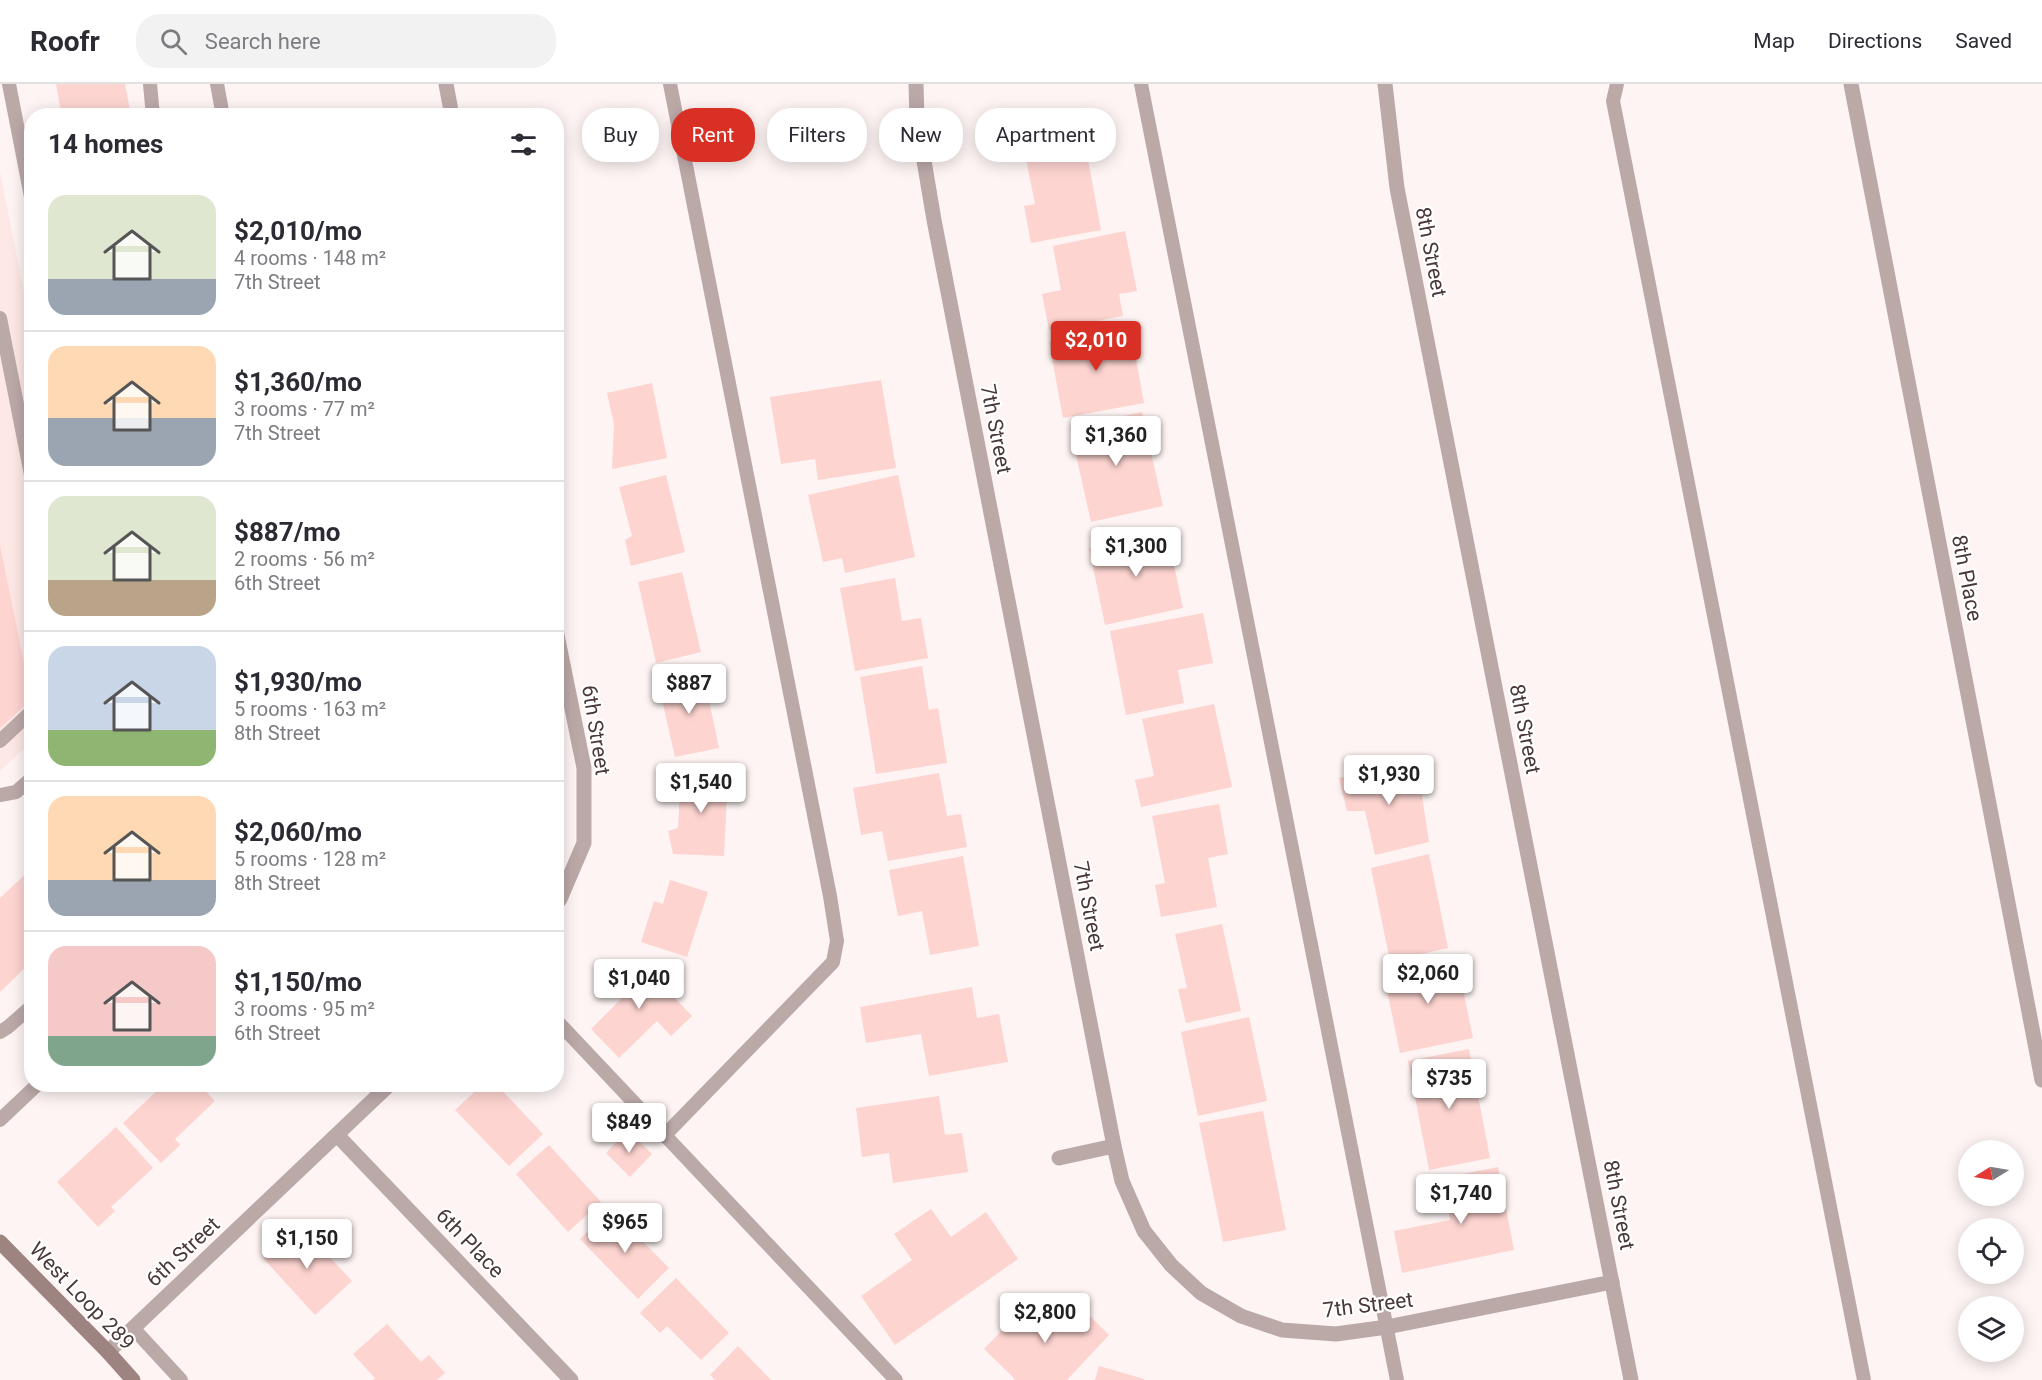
<!DOCTYPE html>
<html lang="en">
<head>
<meta charset="utf-8">
<style>
	:root { --surface:#fff; --page:#f2f2f3; --text:#2b2b33; --muted:#7c7c81; --line:#e1e1e2; --accent:#d93025 }
	body { margin:0; font-family:Roboto,sans-serif; background:var(--page); color:var(--text); height:100vh; display:flex; flex-direction:column; font-size:22px; white-space:nowrap }
	* { box-sizing:border-box; margin:0 }
	p { font-size:20px; color:var(--muted) }
	.icon { flex:none; width:33px; height:33px; fill:none; stroke:currentColor; stroke-width:2; stroke-linecap:round; stroke-linejoin:round }
	.map { position:relative; flex:1; overflow:hidden }
	.side { position:absolute; left:24px; top:24px; width:540px; height:984px; display:flex; flex-direction:column; background:var(--surface); border-radius:24px; box-shadow:0 3px 15px #0003 }
	.side>* { flex:none }
	.guide { position:absolute; left:582px; top:24px; width:570px; height:54px; display:flex; gap:12px }
	.needle { width:39px; rotate:259deg }
	.fabs { position:absolute; left:1958px; top:1056px; display:grid; gap:12px }
	.fabs a { display:grid; place-items:center; width:66px; height:66px; border-radius:50%; background:var(--surface); box-shadow:0 3px 15px #0003; font-size:30px }
	.price { position:absolute; translate:-50% -51px; padding:0 14px; border-radius:6px; background:#fff; color:#222; font-size:20px; line-height:39px; filter:drop-shadow(0 2px 3px #0008) }
	.price::after { content:''; position:absolute; left:50%; top:36px; width:18px; height:14px; margin-left:-9px; background:inherit; clip-path:polygon(0 0,100% 0,50% 100%) }
	.price.current { background:var(--accent); color:#fff }
	ul { padding:0; list-style:none }
	li { display:flex; align-items:center; gap:18px; height:150px; padding:0 24px }
	li+li { border-top:2px solid var(--line) }
	li span { display:grid; place-items:center; flex:none; width:168px; height:120px; border-radius:18px; color:#555 }
	li>.icon { margin-inline-start:auto }
	span .icon { width:72px; height:72px; fill:#fffc; stroke-width:1 }
	li b { font-size:26px }
	h2 { display:flex; justify-content:space-between; align-items:center; height:72px; padding:0 24px; font-size:26px }
	.tag { padding:0 21px; border-radius:24px; background:var(--surface); box-shadow:0 3px 15px #0003; font-size:21px; line-height:54px }
	.tag.current { background:var(--accent); color:#fff }
	header { display:flex; align-items:center; gap:36px; box-sizing:border-box; height:84px; padding:0 30px; background:var(--surface); border-bottom:2px solid var(--line) }
	header strong { font-size:28px }
	nav { display:flex; gap:33px; margin-inline-start:auto; font-size:21px }
	.search { width:420px; height:54px; background:var(--page); display:flex; align-items:center; gap:15px; box-sizing:border-box; padding:0 21px; border-radius:24px; color:var(--muted); font-size:22px }
	.map>svg:first-child { display:block }
</style>
</head>
<body>
<header>
<strong>Roofr</strong>
<div class="search"><svg class="icon" aria-label="search" viewBox="0 0 24 24"><circle cx="10" cy="10" r="6"/><path d="M15 15l6 6"/></svg>Search here</div>
<nav><a>Map</a><a>Directions</a><a>Saved</a></nav>
</header>
<div class="map">
<svg width="2042" height="1296" viewBox="0 0 2042 1296">
	<rect width="100%" height="100%" fill="#fdf4f3"/>
	<!-- built -->
	<polygon fill="#fde8e6" points="0,88 32,249 31,658 0,687"/>
	<!-- building -->
	<g fill="#fdd4d0">
		<polygon points="56,0 125,0 131,32 62,32"/>
		<polygon points="1084,54 1101,146 1031,159 1024,122 1035,120 1024,65"/>
		<polygon points="1125,147 1137,207 1119,210 1123,232 1049,246 1042,210 1061,206 1053,162"/>
		<polygon points="1130,243 1144,319 1063,334 1049,258"/>
		<polygon points="881,296 896,384 818,396 815,375 781,380 770,313"/>
		<polygon points="652,299 667,374 612,385 614,340 607,309"/>
		<polygon points="1142,328 1163,422 1091,438 1070,344"/>
		<polygon points="666,391 685,468 631,482 625,456 632,452 619,403"/>
		<polygon points="898,391 915,473 845,489 842,474 823,478 808,411"/>
		<polygon points="1167,448 1183,524 1105,541 1089,464"/>
		<polygon points="0,461 24,579 32,577 32,615 0,644"/>
		<polygon points="682,488 701,568 656,579 638,498"/>
		<polygon points="895,494 902,537 921,534 928,574 855,587 840,504"/>
		<polygon points="1203,529 1213,579 1178,586 1184,619 1126,631 1110,547"/>
		<polygon points="922,582 929,626 938,624 947,679 876,690 860,593"/>
		<polygon points="703,588 719,664 675,673 658,598"/>
		<polygon points="1214,620 1232,703 1141,723 1135,696 1154,692 1142,635"/>
		<polygon points="1417,679 1429,758 1375,771 1365,727 1347,727 1339,694"/>
		<polygon points="681,686 728,689 724,772 673,770 668,747 678,744"/>
		<polygon points="939,689 947,732 961,730 967,763 888,777 882,747 861,751 853,704"/>
		<polygon points="1219,720 1228,770 1208,774 1217,823 1161,833 1155,801 1165,799 1152,732"/>
		<polygon points="1429,770 1448,864 1390,877 1371,784"/>
		<polygon points="963,772 979,862 930,871 922,827 898,832 889,786"/>
		<polygon points="32,784 32,877 0,908 0,814"/>
		<polygon points="670,796 708,808 687,873 641,858 654,817 663,820"/>
		<polygon points="1222,840 1241,927 1186,939 1178,905 1187,904 1175,850"/>
		<polygon points="1456,872 1473,954 1400,969 1383,887"/>
		<polygon points="637,875 692,932 671,952 657,937 619,974 591,945 622,914 610,902"/>
		<polygon points="972,903 977,934 999,930 1008,978 929,992 921,950 866,959 860,923"/>
		<polygon points="1249,933 1267,1017 1198,1032 1181,948"/>
		<polygon points="1469,965 1490,1074 1429,1086 1408,977"/>
		<polygon points="164,1000 199,1000 215,1017 175,1055 180,1061 161,1079 123,1039"/>
		<polygon points="483,1000 496,1000 543,1050 509,1082 455,1026"/>
		<polygon points="939,1012 945,1051 962,1049 968,1088 893,1099 889,1069 862,1073 856,1024"/>
		<polygon points="1263,1027 1286,1146 1223,1158 1199,1039"/>
		<polygon points="116,1043 153,1084 111,1123 115,1127 98,1143 57,1098"/>
		<polygon points="628,1046 652,1070 630,1093 606,1069"/>
		<polygon points="549,1061 601,1118 568,1148 516,1090"/>
		<polygon points="1498,1083 1514,1166 1402,1189 1394,1147 1450,1136 1442,1094"/>
		<polygon points="611,1125 669,1184 638,1215 580,1155"/>
		<polygon points="931,1125 951,1153 986,1128 1018,1175 895,1261 861,1212 912,1176 894,1150"/>
		<polygon points="299,1140 352,1197 315,1231 263,1174"/>
		<polygon points="676,1194 729,1249 701,1276 667,1242 660,1249 640,1229"/>
		<polygon points="1035,1212 1068,1243 1084,1226 1109,1251 1067,1296 1014,1296 1015,1295 984,1265"/>
		<polygon points="387,1240 421,1278 429,1271 445,1289 437,1296 373,1296 375,1294 353,1270"/>
		<polygon points="738,1262 771,1296 715,1296 710,1291"/>
		<polygon points="1099,1282 1144,1295 1144,1296 1095,1296"/>
	</g>
	<g fill="none" stroke-linecap="round" stroke-linejoin="round">
		<!-- service -->
		<g stroke="#bba9a8" stroke-width="14">
			<polyline points="9,0 32,118"/>
			<polyline points="150,0 153,32"/>
			<polyline points="217,0 223,32"/>
			<polyline points="1141,0 1397,1296"/>
			<polyline points="1617,0 1613,17 1864,1296"/>
			<polyline points="0,234 32,396"/>
			<polyline points="0,657 32,627"/>
			<polyline points="0,711 16,708 32,694"/>
			<polyline points="556,936 896,1296"/>
			<polyline points="0,948 8,943 32,922"/>
			<polyline points="0,1036 38,1000"/>
			<polyline points="664,1052 833,878 837,857 830,812 670,0"/>
			<polyline points="133,1244 181,1296"/>
		</g>
		<!-- minor -->
		<g stroke="#bba9a8" stroke-width="15">
			<polyline points="446,0 452,32"/>
			<polyline points="916,0 917,35 934,136 1114,1062 1122,1097 1144,1147 1171,1181 1201,1209 1241,1232 1282,1246 1336,1250 1387,1243 1612,1198"/>
			<polyline points="1385,0 1397,104 1631,1296"/>
			<polyline points="1851,0 2042,996"/>
			<polyline points="556,546 584,684 584,759 560,815 556,820"/>
			<polyline points="338,1052 571,1296"/>
			<polyline points="1059,1074 1114,1062"/>
			<polyline points="108,1268 390,1000"/>
		</g>
		<!-- secondary -->
		<polyline stroke="#9e8481" stroke-width="15" points="0,1158 108,1268 133,1296"/>
	</g>
	<g text-anchor="middle" stroke-width="4.5" stroke-linejoin="round" paint-order="stroke">
		<!-- street labels -->
		<g font-size="21" fill="#493837" stroke="#fff">
			<text transform="translate(1431 168) rotate(79)" y="7">8th Street</text>
			<text transform="translate(996 345) rotate(79)" y="7">7th Street</text>
			<text transform="translate(1967 494) rotate(79)" y="7">8th Place</text>
			<text transform="translate(1525 645) rotate(79)" y="7">8th Street</text>
			<text transform="translate(596 646) rotate(81)" y="7">6th Street</text>
			<text transform="translate(1089 822) rotate(79)" y="7">7th Street</text>
			<text transform="translate(1619 1121) rotate(79)" y="7">8th Street</text>
			<text transform="translate(470 1159) rotate(46)" y="7">6th Place</text>
			<text transform="translate(183 1168) rotate(-43)" y="7">6th Street</text>
			<text transform="translate(82 1212) rotate(46)" y="7">West Loop 289</text>
			<text transform="translate(1368 1221) rotate(-7)" y="7">7th Street</text>
		</g>
	</g>
</svg>
<div class="fabs">
<a><svg class="needle" viewBox="-14 -14 28 28"><path d="M0-13l5 13h-10z" fill="#e53935"/><path d="M0 13l5-13h-10z" fill="#7c7c81"/></svg></a>
<a><svg class="icon" aria-label="locate" viewBox="0 0 24 24"><circle cx="12" cy="12" r="6"/><path d="M12 2v4M12 18v4M2 12h4M18 12h4"/></svg></a>
<a><svg class="icon" aria-label="layers" viewBox="0 0 24 24"><path d="M12 4l9 5-9 5-9-5zM3 14l9 5 9-5"/></svg></a>
</div>
<b class="price current" style="left:1096px;top:288px">$2,010</b>
<b class="price" style="left:1116px;top:383px">$1,360</b>
<b class="price" style="left:1136px;top:494px">$1,300</b>
<b class="price" style="left:689px;top:631px">$887</b>
<b class="price" style="left:1389px;top:722px">$1,930</b>
<b class="price" style="left:701px;top:730px">$1,540</b>
<b class="price" style="left:1428px;top:921px">$2,060</b>
<b class="price" style="left:639px;top:926px">$1,040</b>
<b class="price" style="left:1449px;top:1026px">$735</b>
<b class="price" style="left:629px;top:1070px">$849</b>
<b class="price" style="left:1461px;top:1141px">$1,740</b>
<b class="price" style="left:625px;top:1170px">$965</b>
<b class="price" style="left:307px;top:1186px">$1,150</b>
<b class="price" style="left:1045px;top:1260px">$2,800</b>
<div class="guide">
<a class="tag">Buy</a>
<a class="tag current">Rent</a>
<a class="tag">Filters</a>
<a class="tag">New</a>
<a class="tag">Apartment</a>
</div>
<section class="side">
<h2>14 homes<svg class="icon" aria-label="filters" viewBox="0 0 24 24"><path d="M4 7h16M4 17h16"/><circle cx="9" cy="7" r="2"/><circle cx="15" cy="17" r="2"/></svg></h2>
<ul>
<li><span style="background:linear-gradient(#dfe7d0 70%,#9aa5b1 0)"><svg class="icon" aria-label="home" viewBox="0 0 24 24"><path d="M3 11l9-7 9 7M6 9v11h12V9"/></svg></span><div><b>$2,010/mo</b><p>4 rooms · 148 m²</p><p>7th Street</p></div></li>
<li><span style="background:linear-gradient(#ffd9b3 60%,#9aa5b1 0)"><svg class="icon" aria-label="home" viewBox="0 0 24 24"><path d="M3 11l9-7 9 7M6 9v11h12V9"/></svg></span><div><b>$1,360/mo</b><p>3 rooms · 77 m²</p><p>7th Street</p></div></li>
<li><span style="background:linear-gradient(#dfe7d0 70%,#b9a48a 0)"><svg class="icon" aria-label="home" viewBox="0 0 24 24"><path d="M3 11l9-7 9 7M6 9v11h12V9"/></svg></span><div><b>$887/mo</b><p>2 rooms · 56 m²</p><p>6th Street</p></div></li>
<li><span style="background:linear-gradient(#c9d6e8 70%,#8fb573 0)"><svg class="icon" aria-label="home" viewBox="0 0 24 24"><path d="M3 11l9-7 9 7M6 9v11h12V9"/></svg></span><div><b>$1,930/mo</b><p>5 rooms · 163 m²</p><p>8th Street</p></div></li>
<li><span style="background:linear-gradient(#ffd9b3 70%,#9aa5b1 0)"><svg class="icon" aria-label="home" viewBox="0 0 24 24"><path d="M3 11l9-7 9 7M6 9v11h12V9"/></svg></span><div><b>$2,060/mo</b><p>5 rooms · 128 m²</p><p>8th Street</p></div></li>
<li><span style="background:linear-gradient(#f6c9c9 75%,#7fa58c 0)"><svg class="icon" aria-label="home" viewBox="0 0 24 24"><path d="M3 11l9-7 9 7M6 9v11h12V9"/></svg></span><div><b>$1,150/mo</b><p>3 rooms · 95 m²</p><p>6th Street</p></div></li>
</ul>
</section>
</div>
</body>
</html>
